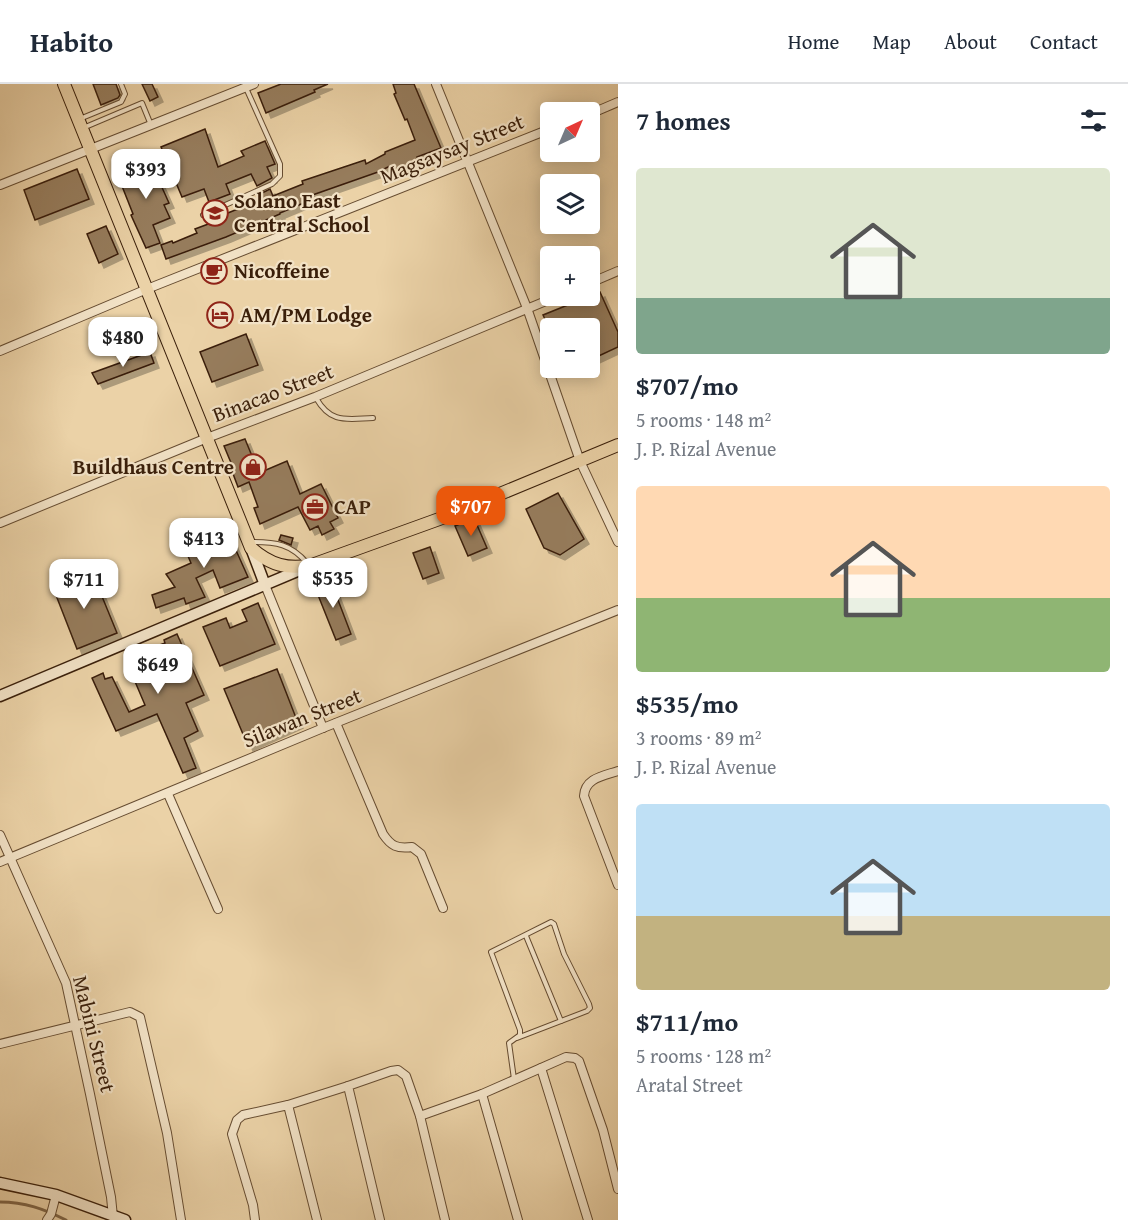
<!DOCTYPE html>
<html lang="en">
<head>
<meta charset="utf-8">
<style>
	:root { --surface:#fff; --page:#f6f6f7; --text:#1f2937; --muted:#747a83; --line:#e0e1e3; --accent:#ea580c }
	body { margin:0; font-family:"Gentium Book Plus",serif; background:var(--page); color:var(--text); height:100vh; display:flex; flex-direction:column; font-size:22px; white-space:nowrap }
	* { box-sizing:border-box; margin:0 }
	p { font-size:20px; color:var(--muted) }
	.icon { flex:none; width:33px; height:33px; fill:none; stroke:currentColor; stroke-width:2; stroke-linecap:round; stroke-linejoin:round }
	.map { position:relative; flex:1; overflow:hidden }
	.sheet { display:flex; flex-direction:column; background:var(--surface); width:510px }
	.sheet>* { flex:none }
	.needle { width:39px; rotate:44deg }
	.controls { position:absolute; left:540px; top:18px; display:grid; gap:12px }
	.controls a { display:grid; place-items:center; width:60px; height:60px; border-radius:6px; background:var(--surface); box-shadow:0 3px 15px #0003; font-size:30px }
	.price { position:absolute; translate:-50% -51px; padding:0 14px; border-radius:12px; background:#fff; color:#222; font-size:20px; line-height:39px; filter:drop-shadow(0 2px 3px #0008) }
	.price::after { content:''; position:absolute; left:50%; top:36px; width:18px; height:14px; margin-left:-9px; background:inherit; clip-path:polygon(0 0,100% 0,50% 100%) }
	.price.selected { background:var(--accent); color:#fff }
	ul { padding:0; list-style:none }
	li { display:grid; align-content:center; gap:12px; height:318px; padding:0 18px }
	li span { display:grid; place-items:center; height:186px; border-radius:6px; color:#555 }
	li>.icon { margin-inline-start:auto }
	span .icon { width:108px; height:108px; fill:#fffc; stroke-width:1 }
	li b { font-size:26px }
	h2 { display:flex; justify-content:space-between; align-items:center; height:72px; padding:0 18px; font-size:26px }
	header { display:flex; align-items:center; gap:36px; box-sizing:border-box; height:84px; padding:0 30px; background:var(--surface); border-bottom:2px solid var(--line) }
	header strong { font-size:28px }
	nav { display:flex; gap:33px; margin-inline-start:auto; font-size:21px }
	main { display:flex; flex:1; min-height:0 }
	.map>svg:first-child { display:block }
</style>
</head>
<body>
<header>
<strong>Habito</strong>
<nav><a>Home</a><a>Map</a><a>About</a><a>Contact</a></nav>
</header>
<main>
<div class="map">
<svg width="618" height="1136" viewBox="0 0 618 1136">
	<defs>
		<filter id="shadow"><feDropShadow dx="5" dy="5" stdDeviation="0" flood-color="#0004"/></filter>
	</defs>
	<rect width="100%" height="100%" fill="#ebd2a7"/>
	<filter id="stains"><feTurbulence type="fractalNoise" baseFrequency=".00333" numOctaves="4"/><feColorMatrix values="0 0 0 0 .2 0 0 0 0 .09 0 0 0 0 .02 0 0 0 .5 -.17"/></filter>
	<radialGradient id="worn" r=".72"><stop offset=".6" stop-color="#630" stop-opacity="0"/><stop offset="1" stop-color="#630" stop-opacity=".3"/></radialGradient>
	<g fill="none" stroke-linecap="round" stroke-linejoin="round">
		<!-- stream -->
		<path stroke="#806648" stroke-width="3" d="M0 1118C25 1118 44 1125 66 1136"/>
	</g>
	<!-- building -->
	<g fill="#967c5c" stroke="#3a1f0a" stroke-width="1.5" filter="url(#shadow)">
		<polygon points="93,0 116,0 120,11 118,14 101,21"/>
		<polygon points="142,0 152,0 158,13 150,17"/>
		<polygon points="281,0 328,0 314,6 315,8 266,29 258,9"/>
		<polygon points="393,0 414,0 441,64 417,73 418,77 393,88 390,82 378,88 304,114 306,118 280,129 280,130 226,153 166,175 161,161 172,157 173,159 197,149 195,145 219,136 218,133 255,118 261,114 260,110 270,105 273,112 303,100 302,97 365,76 366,80 385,70 385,68 415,56 407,35 405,36 394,10 396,9"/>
		<polygon points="205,45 218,83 244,72 241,67 265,57 275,80 267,83 272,94 257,102 251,90 226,100 230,110 209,118 204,105 182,113 161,63"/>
		<polygon points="147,70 169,119 164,121 170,134 153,141 160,159 146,164 131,131 133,130 120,97 135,91 130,78"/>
		<polygon points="77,85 89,115 35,136 24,106"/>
		<polygon points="106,142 118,170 99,179 87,150"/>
		<polygon points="600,208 618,248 618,263 590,276 590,244 549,244 543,231"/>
		<polygon points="246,250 258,281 212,298 200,268"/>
		<polygon points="150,268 154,279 98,300 92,289"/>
		<polygon points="245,355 259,389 287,377 300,410 321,400 338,434 330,438 334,445 322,451 318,442 310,446 298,423 260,440 254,424 258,423 249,398 238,403 232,387 234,386 224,362"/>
		<polygon points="558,409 584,455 560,471 544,464 526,425"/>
		<polygon points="474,434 487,464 468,472 455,442"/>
		<polygon points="226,444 248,493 220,504 213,486 196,494 205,513 186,520 184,514 156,524 152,511 175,503 166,490 191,479 184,463"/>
		<polygon points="281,451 293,454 291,461 279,456"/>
		<polygon points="430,463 439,489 423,495 413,469"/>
		<polygon points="92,488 117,549 77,565 52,501"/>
		<polygon points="330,495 351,550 336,556 314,501"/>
		<polygon points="258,519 275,560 220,582 203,543 226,534 230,544 247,537 242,526"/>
		<polygon points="177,550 204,611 186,619 198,647 184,654 196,684 183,689 157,630 116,647 92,594 103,589 105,595 112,593 129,628 145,621 125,574 165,559 164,556"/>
		<polygon points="277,585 298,639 248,662 224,605"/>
	</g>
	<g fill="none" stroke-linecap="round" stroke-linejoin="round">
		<!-- lane casing -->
		<g stroke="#664c31" stroke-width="6">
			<g id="lane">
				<polyline points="82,34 121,18 125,10 121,0"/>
				<polyline points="83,44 142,19 151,41"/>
				<polyline points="203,131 272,100 280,92 280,80 246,4"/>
				<path d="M316 314C331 340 346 335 373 334"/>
				<path d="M253 458C276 458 291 460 307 479"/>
				<polyline points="526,852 561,937"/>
				<polyline points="514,995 509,959 520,951 520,946 491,868 551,838 554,840 564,870 589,920 590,924 587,927 517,954"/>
			</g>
		</g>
		<!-- street casing -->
		<g stroke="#664c31" stroke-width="10">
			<g id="street">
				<polyline points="436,0 527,224 580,377 618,458"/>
				<polyline points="590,30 618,18"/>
				<polyline points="0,101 254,0"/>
				<polyline points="590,199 618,187"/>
				<polyline points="0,267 147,205 550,45"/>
				<polyline points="0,439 207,354 315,313 558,212"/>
				<polyline points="265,501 323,644"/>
				<path d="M336 639 383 750C391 762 397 765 412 763L421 770 443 824"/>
				<path d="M618 687C603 692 585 694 584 712L618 801"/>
				<polyline points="168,710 218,825"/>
				<polyline points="0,751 66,899 90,1010 111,1113 113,1133"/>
				<polyline points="0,778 323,644 618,526"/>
				<polyline points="0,960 130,928 140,933 167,1049 181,1136"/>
				<polyline points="541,984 588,1136"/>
				<polyline points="482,1010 518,1136"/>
				<polyline points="288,1021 348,1002"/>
				<polyline points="420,1032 482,1010 566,973 575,974 579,977 603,1046 618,1105"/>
				<polyline points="47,1136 51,1130 56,1111"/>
				<polyline points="255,1136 253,1121 232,1050 237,1036 243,1031 288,1021 317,1136"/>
				<polyline points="380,1136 348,1002 391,987 398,986 406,992 420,1032 445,1136"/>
			</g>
		</g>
		<!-- secondary casing -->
		<g stroke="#3a1f0a" stroke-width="13">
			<g id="secondary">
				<polyline points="251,464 265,501"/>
				<polyline points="0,612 307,483"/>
				<polyline points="0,1099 56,1111 125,1136"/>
			</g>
		</g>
		<!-- primary casing -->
		<g stroke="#3a1f0a" stroke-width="14">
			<path id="primary" d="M64 0 251 464C270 481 288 486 312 481L442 434 618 361"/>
		</g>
		<!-- lane -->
		<use href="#lane" stroke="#f2e2c6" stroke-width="4"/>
		<!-- street -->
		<use href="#street" stroke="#f2e2c6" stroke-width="8"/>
		<!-- secondary -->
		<use href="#secondary" stroke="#f2e2c6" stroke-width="10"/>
		<!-- primary -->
		<use href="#primary" stroke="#ebd2a7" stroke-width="12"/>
	</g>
	<!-- icons -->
	<defs>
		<g id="school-ring" transform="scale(1.35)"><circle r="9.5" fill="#f2e2c6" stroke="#8f2418" stroke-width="1.5"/><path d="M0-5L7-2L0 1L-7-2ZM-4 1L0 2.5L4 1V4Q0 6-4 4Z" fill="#8f2418"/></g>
		<g id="cafe-ring" transform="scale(1.35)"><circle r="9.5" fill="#f2e2c6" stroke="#8f2418" stroke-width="1.5"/><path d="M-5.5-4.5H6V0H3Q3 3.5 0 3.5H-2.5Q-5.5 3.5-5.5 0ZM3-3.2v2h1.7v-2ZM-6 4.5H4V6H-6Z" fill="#8f2418"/></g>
		<g id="hotel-ring" transform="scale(1.35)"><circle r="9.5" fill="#f2e2c6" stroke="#8f2418" stroke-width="1.5"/><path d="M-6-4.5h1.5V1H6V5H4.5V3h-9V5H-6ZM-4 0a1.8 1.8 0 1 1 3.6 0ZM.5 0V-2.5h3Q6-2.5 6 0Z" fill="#8f2418"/></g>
		<g id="shop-ring" transform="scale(1.35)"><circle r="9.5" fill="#f2e2c6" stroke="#8f2418" stroke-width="1.5"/><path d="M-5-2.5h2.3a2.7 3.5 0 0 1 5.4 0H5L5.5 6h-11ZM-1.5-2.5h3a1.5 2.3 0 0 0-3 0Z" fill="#8f2418"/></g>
		<g id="office-ring" transform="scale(1.35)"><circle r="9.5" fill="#f2e2c6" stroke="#8f2418" stroke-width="1.5"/><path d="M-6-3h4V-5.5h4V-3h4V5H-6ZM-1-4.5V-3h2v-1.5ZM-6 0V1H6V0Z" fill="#8f2418"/></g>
	</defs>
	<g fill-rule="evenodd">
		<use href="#school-ring" x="215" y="129"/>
		<use href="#cafe-ring" x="214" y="187"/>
		<use href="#hotel-ring" x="220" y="231"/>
		<use href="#shop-ring" x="253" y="383"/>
		<use href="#office-ring" x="315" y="423"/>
	</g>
	<g text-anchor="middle" stroke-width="4.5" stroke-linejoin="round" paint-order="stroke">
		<!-- street labels -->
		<g font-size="21" fill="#3a1f0a" stroke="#f2e2c6">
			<text transform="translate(452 65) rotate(-22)" y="7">Magsaysay Street</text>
			<text transform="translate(273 309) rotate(-21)" y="7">Binacao Street</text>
			<text transform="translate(302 634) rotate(-22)" y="7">Silawan Street</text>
			<text transform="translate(94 950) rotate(76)" y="7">Mabini Street</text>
		</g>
		<!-- poi labels -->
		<g font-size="21" font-weight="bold" fill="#3a1f0a" stroke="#f2e2c6" text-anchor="start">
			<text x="234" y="124">Solano East<tspan x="234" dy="24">Central School</tspan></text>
			<text x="234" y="194">Nicoffeine</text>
			<text x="240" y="238">AM/PM Lodge</text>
			<text x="234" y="390" text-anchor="end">Buildhaus Centre</text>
			<text x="334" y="430">CAP</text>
		</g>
	</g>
	<rect width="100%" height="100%" filter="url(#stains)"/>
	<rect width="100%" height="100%" fill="url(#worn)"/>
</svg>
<div class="controls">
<a><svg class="needle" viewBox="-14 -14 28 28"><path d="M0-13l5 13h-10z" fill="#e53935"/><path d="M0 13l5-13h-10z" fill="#747a83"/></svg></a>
<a><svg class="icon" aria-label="layers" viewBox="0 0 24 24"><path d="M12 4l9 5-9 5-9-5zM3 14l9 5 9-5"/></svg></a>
<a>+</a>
<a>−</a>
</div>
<b class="price" style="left:146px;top:116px">$393</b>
<b class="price" style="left:123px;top:284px">$480</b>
<b class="price selected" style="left:471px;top:453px">$707</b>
<b class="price" style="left:204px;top:485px">$413</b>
<b class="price" style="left:333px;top:525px">$535</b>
<b class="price" style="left:84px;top:526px">$711</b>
<b class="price" style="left:158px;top:611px">$649</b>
</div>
<section class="sheet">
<h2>7 homes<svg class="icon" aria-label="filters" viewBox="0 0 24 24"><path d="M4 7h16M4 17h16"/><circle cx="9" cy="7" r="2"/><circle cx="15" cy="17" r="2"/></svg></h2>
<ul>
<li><span style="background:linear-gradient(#dfe7d0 70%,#7fa58c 0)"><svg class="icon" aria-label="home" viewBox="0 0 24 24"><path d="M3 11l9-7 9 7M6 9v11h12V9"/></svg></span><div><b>$707/mo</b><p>5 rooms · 148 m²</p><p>J. P. Rizal Avenue</p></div></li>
<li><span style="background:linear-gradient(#ffd9b3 60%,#8fb573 0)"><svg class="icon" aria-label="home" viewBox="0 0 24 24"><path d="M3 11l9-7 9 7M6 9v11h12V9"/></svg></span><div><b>$535/mo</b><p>3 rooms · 89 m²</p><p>J. P. Rizal Avenue</p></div></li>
<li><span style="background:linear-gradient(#bfe0f5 60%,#c2b280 0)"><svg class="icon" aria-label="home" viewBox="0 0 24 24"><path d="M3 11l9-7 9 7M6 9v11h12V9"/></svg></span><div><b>$711/mo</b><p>5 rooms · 128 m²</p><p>Aratal Street</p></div></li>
</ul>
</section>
</main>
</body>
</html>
